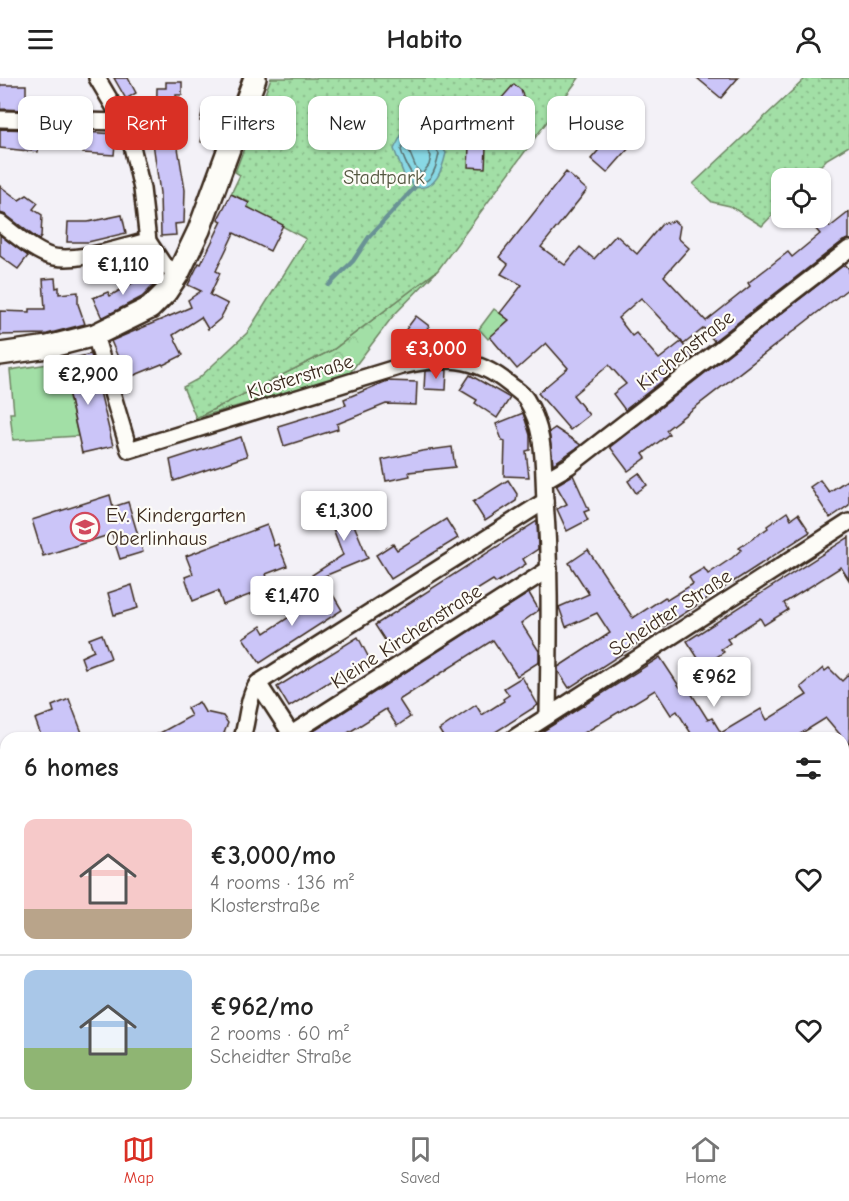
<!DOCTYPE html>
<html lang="en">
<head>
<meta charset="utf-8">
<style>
	:root { --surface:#fff; --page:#f6f6f6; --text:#222; --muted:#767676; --line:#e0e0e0; --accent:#d93025 }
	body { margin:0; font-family:"Comic Neue",sans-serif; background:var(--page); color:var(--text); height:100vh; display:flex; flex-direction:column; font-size:22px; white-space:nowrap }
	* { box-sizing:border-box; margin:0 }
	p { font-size:20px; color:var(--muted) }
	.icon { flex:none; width:33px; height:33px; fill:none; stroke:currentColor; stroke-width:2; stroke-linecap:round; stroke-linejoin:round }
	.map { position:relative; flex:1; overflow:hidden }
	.details { position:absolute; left:0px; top:654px; width:849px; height:386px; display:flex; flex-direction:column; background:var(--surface); border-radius:18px 18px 0 0; box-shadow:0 2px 4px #0004 }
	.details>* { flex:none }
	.guide { position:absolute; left:18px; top:18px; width:813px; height:54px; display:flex; gap:12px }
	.controls { position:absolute; left:771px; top:90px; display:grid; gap:12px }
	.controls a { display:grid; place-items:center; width:60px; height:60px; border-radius:12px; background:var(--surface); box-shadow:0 2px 4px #0004; font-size:30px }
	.price { position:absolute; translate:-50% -51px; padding:0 14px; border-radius:6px; background:#fff; color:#222; font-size:20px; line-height:39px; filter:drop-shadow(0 2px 3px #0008) }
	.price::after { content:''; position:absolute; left:50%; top:36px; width:18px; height:14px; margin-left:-9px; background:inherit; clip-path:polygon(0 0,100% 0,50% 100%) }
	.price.active { background:var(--accent); color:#fff }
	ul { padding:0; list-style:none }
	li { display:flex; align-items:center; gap:18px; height:150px; padding:0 24px }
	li+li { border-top:2px solid var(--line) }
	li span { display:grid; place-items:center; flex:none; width:168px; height:120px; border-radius:12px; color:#555 }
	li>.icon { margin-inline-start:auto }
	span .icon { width:72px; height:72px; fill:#fffc; stroke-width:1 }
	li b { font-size:26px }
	h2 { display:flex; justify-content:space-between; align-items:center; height:72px; padding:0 24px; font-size:26px }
	.tag { padding:0 21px; border-radius:12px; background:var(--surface); box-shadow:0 2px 4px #0004; font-size:21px; line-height:54px }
	.tag.active { background:var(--accent); color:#fff }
	header { display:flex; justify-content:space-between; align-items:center; height:78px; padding:0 24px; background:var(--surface); font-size:27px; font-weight:800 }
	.tab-bar { display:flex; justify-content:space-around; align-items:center; height:84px; border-top:2px solid var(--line); background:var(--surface); font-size:16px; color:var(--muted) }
	.tab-bar a { display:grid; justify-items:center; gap:3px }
	.tab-bar .active { color:var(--accent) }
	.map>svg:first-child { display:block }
</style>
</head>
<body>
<header><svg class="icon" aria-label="menu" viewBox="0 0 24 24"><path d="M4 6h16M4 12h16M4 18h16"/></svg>Habito<svg class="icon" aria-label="person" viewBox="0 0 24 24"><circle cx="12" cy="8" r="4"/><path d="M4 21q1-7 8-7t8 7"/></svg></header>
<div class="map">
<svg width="849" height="1039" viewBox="0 0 849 1039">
	<defs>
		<pattern id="forest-crowns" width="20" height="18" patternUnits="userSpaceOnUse" patternTransform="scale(1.5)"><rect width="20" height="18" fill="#a2dfa6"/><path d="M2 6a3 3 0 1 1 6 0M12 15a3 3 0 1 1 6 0" fill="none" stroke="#8cc08e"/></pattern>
		<pattern id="park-dots" width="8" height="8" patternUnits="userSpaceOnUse" patternTransform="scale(1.5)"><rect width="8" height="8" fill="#a2dfa6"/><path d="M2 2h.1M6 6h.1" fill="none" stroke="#8cc08e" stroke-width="1.8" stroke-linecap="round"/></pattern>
	</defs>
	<rect width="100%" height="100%" fill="#f3f1f7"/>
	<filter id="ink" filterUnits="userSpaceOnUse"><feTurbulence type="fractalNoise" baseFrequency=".0167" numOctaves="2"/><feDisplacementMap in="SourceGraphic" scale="12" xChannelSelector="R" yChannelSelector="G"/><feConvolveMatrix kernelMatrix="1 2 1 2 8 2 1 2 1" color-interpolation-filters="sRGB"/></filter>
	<g filter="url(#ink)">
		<!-- grass -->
		<g fill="#a2dfa6" stroke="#6e8462" stroke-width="1.5">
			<polygon points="494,231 509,242 488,261 479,251"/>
			<polygon points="61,284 78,358 13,362 10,335 14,335 10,292"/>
			<polygon points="579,1034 662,1034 662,1036 660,1039 581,1039"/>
		</g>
		<!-- forest -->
		<polygon fill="url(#forest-crowns)" stroke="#6e8462" stroke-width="1.5" points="438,192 393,238 349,296 196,340 334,271"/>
		<!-- park -->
		<g fill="url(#park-dots)" stroke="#6e8462" stroke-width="1.5">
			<polygon points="271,0 579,0 438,192 334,271 196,340 183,309 198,301 247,255 306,161 247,129 249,124 231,116 240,97 235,94"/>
			<polygon points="806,0 849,0 849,68 827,81 808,100 782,100 781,128 762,148 730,128 712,124 693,106"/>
			<polygon points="843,807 849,807 849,871 843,874"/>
		</g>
		<!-- water -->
		<path fill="#88d8e5" stroke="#699295" stroke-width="1.5" d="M419 42 436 59 446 75C442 92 436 113 415 109L404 97 394 71 402 56Z"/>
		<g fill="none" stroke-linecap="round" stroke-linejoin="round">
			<!-- shore -->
			<g stroke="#5a706e" stroke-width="1.5">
				<path d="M418 51 426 55 439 76C430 121 411 104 401 72L407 60Z"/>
				<polygon points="419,60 431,78 429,87 422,96 416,90 409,73 413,64"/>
			</g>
			<!-- stream -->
			<polyline stroke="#699295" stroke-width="4.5" points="329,207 353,183 369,159 415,109"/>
		</g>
		<!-- building -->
		<g fill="#cbc5f8" stroke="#3b2a1e" stroke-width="1.5">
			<polygon points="114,0 128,0 136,15 126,21"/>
			<polygon points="697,0 738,0 721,20"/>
			<polygon points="166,4 182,4 182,17 176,17 176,28 171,28 185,112 184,145 175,146 176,157 161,158 160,115 150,43 156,53 157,10 166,10"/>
			<polygon points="514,6 521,12 527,31 523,35 508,40 497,32 500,22"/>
			<polygon points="0,7 26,7 26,32 0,31"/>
			<polygon points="203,30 224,32 221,51 215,66 201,64 205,48 203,47 204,43 200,43"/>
			<polygon points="621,46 637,61 607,95 591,81"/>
			<polygon points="0,51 40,52 38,74 0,70"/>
			<polygon points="84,54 116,56 114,77 83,75"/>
			<polygon points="469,69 486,69 485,90 468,89"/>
			<polygon points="566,94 587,112 541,169 565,187 580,169 594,181 616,157 637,176 662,146 674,143 680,148 678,160 689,170 664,198 706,243 750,208 748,205 788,174 792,179 820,156 815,150 825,142 830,149 849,134 849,161 843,163 714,263 704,250 684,266 641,220 618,240 632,258 636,255 659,281 681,264 693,279 625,332 613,316 626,306 609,287 573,317 589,337 570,352 538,315 568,290 546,265 517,291 490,259 509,242 500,235 522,207 501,196 508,186 499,179"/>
			<polygon points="0,108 19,122 27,117 38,125 33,131 42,137 41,159 39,162 6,137 0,135"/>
			<polygon points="231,116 249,125 247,129 283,147 270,173 234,155 216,193 220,195 210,217 228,226 220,241 208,251 201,239 173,257 183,277 163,287 162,286 130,299 124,283 120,284 111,263 191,229 188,222 201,213 188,207 199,185 201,186 222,143 218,141"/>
			<polygon points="122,137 126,155 88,164 67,164 68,144 88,144"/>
			<polygon points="0,157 28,178 18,191 0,178"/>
			<polygon points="845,186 849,191 849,210 666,352 669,356 643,376 646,380 628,393 610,369"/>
			<polygon points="148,196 154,207 142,219 102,240 93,220 108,214 110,218"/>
			<polygon points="55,200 56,210 59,209 59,216 78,214 78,226 85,246 47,256 0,257 0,233 30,234 30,231 45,231 43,201"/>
			<polygon points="416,238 429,248 417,264 404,254"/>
			<polygon points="91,276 113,368 82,375 66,304 75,302 70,281"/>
			<polygon points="447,292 446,312 424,311 425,293"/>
			<polygon points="470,297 510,320 497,340 475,325 477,322 460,312"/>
			<polygon points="387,303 417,304 416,327 386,326 337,346 338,351 284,368 278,348 346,327 344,321"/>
			<polygon points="523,335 530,357 530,372 526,373 529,399 504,398 505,363 502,362 496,346"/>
			<polygon points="555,350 581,367 553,386 549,354"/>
			<polygon points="241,359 247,378 174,403 170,382"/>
			<polygon points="452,369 455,389 409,394 410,398 386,403 382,382 422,373"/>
			<polygon points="639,395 647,407 636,415 628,403"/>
			<polygon points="573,397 589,432 584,434 588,442 567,453 557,431 567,426 556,407"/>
			<polygon points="849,401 849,427 830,440 810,409 820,402 829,414"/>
			<polygon points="508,402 517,416 516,423 485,443 473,424"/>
			<polygon points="110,417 113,429 128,424 143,474 120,481 112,456 43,478 32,442"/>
			<polygon points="351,427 356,438 351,440 368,480 315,502 312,497 343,477 327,435"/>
			<polygon points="787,434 791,441 798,436 810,454 569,610 558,593 558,589 610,555 597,535 566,549 559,529 589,516 569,485 588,472 633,540 665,519 667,522 693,506 689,499 704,490 708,496 732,480 741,472 739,470 768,450 767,448"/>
			<polygon points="446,441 458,460 391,501 376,477 393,466 397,472"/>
			<polygon points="537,443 538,471 523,481 526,486 496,505 493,502 388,567 375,547"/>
			<polygon points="267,447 274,468 278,466 287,488 266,496 270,509 223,527 218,513 193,523 185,499 193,496 186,478"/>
			<polygon points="849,459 849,502 841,489 784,525 788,532 764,547 760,540 727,561 730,565 721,571 724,574 703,588 687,563"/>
			<polygon points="132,507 138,530 114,537 108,515"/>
			<polygon points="330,512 342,532 260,585 243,560 261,548 265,555"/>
			<polygon points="529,515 539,532 521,545 539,573 539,584 517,598 493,562 399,622 410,639 397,648 386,631 340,660 303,660"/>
			<polygon points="102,556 111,580 85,590 81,579 94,573 89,561"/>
			<polygon points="358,559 370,582 350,594 348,592 289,629 277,609"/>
			<polygon points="660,579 681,611 688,610 708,642 712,640 721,655 761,631 767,642 807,617 801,609 823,590 825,593 829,590 842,603 849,596 849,667 826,640 794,660 694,660 677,633 671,637 655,612 576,660 532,660"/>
			<polygon points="522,599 538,627 486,660 444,660 439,652 476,627 482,637 504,623 503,621 509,617 504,610"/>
			<polygon points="69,621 84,660 42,660 35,641 54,634 52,628"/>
			<polygon points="199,624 205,634 223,638 228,645 222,660 151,660 191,638 187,630"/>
		</g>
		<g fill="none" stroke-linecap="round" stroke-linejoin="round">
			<!-- pedestrian casing -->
			<g stroke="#3b2a1e" stroke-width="15">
				<g id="pedestrian">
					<polyline points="0,922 6,928"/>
					<polyline points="112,1034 117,1039"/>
				</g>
			</g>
			<!-- minor casing -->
			<g stroke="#3b2a1e" stroke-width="20">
				<g id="minor">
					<polyline points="97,0 123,44 131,64 142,111 148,163 163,186 178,196"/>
					<polyline points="0,41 123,44"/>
					<path d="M0 145C14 156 30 170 47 177 72 187 122 169 148 163"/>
					<path d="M95 257 129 372 402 288C443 278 475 278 509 306 515 311 523 316 526 321 546 353 543 388 545 423 551 494 549 566 548 637"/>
					<polyline points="545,402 569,388 849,171"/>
					<polyline points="258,605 291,656"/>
					<path d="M242 660C248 642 247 620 258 605L545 423"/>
					<polyline points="285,660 549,491"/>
					<polyline points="514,660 849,444"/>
					<polyline points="843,688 849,688"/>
					<polyline points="139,1034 144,1039"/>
					<polyline points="41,1039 48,1034"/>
					<polyline points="188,1039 204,1034"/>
				</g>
			</g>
			<!-- tertiary casing -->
			<g stroke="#3b2a1e" stroke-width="22">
				<g id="tertiary">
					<polyline points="843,998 849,995"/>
					<polyline points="843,1012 849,1009"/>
					<polyline points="757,1039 775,1034"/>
				</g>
			</g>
			<!-- secondary casing -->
			<g stroke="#3b2a1e" stroke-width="26">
				<polyline id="secondary" points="0,276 48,269 95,257 150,230 166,214 178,196 199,152 255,0"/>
			</g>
			<!-- pedestrian -->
			<use href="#pedestrian" stroke="#fdfcf7" stroke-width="10"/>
			<!-- minor -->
			<use href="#minor" stroke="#fdfcf7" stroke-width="15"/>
			<!-- tertiary -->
			<use href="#tertiary" stroke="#fdfcf7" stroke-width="18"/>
			<!-- secondary -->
			<use href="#secondary" stroke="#fdfcf7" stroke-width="21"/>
		</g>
	</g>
	<!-- icons -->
	<defs>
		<g id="school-ring" transform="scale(1.5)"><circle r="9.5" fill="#fdfcf7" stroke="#d1495b" stroke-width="1.5"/><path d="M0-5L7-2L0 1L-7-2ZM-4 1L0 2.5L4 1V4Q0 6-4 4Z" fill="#d1495b"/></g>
	</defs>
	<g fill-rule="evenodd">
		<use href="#school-ring" x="85" y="449"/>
	</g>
	<g text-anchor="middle" stroke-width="4.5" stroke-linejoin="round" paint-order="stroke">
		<!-- park labels -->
		<g font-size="20" fill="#555740" stroke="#fdfcf7">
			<text x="384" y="106">Stadtpark</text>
		</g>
		<!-- street labels -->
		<g font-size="20" fill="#3b2a1e" stroke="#fdfcf7">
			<text transform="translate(685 272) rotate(-38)" y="7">Kirchenstraße</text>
			<text transform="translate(300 298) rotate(-17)" y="7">Klosterstraße</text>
			<text transform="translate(670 534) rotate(-33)" y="7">Scheidter Straße</text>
			<text transform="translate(406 558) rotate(-33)" y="7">Kleine Kirchenstraße</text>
		</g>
		<!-- poi labels -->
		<g font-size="20" fill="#3b2a1e" stroke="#fdfcf7" text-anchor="start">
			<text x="106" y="444">Ev. Kindergarten<tspan x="106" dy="23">Oberlinhaus</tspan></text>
		</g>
	</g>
</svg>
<div class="controls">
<a><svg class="icon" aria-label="locate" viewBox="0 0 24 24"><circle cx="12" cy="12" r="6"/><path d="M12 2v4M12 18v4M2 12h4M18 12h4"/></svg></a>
</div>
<b class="price" style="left:123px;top:218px">€1,110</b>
<b class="price active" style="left:436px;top:302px">€3,000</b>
<b class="price" style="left:88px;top:328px">€2,900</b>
<b class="price" style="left:344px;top:464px">€1,300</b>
<b class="price" style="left:292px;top:549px">€1,470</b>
<b class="price" style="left:714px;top:630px">€962</b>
<div class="guide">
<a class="tag">Buy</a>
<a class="tag active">Rent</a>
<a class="tag">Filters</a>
<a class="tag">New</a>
<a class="tag">Apartment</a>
<a class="tag">House</a>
</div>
<section class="details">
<h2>6 homes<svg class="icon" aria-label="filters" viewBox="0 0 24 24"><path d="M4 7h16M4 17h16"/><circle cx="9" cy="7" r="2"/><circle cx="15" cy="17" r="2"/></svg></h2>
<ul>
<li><span style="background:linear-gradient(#f6c9c9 75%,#b9a48a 0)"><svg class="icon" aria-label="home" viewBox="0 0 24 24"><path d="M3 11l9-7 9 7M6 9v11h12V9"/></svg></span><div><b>€3,000/mo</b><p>4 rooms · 136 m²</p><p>Klosterstraße</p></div><svg class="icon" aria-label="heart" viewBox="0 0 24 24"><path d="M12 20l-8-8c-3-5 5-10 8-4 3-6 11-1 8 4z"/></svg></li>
<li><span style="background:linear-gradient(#a9c7e8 65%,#8fb573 0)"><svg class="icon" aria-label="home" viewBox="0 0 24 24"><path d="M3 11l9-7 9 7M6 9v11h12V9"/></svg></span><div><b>€962/mo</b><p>2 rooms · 60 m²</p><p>Scheidter Straße</p></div><svg class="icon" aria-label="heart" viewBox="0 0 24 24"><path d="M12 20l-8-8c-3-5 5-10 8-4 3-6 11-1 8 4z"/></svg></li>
</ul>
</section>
</div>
<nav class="tab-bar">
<a class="active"><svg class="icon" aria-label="map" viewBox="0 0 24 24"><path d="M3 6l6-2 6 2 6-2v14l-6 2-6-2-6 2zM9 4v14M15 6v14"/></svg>Map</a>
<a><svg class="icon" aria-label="saved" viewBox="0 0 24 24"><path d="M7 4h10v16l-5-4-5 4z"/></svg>Saved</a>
<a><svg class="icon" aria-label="home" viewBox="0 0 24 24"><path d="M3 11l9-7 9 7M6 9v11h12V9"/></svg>Home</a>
</nav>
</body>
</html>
